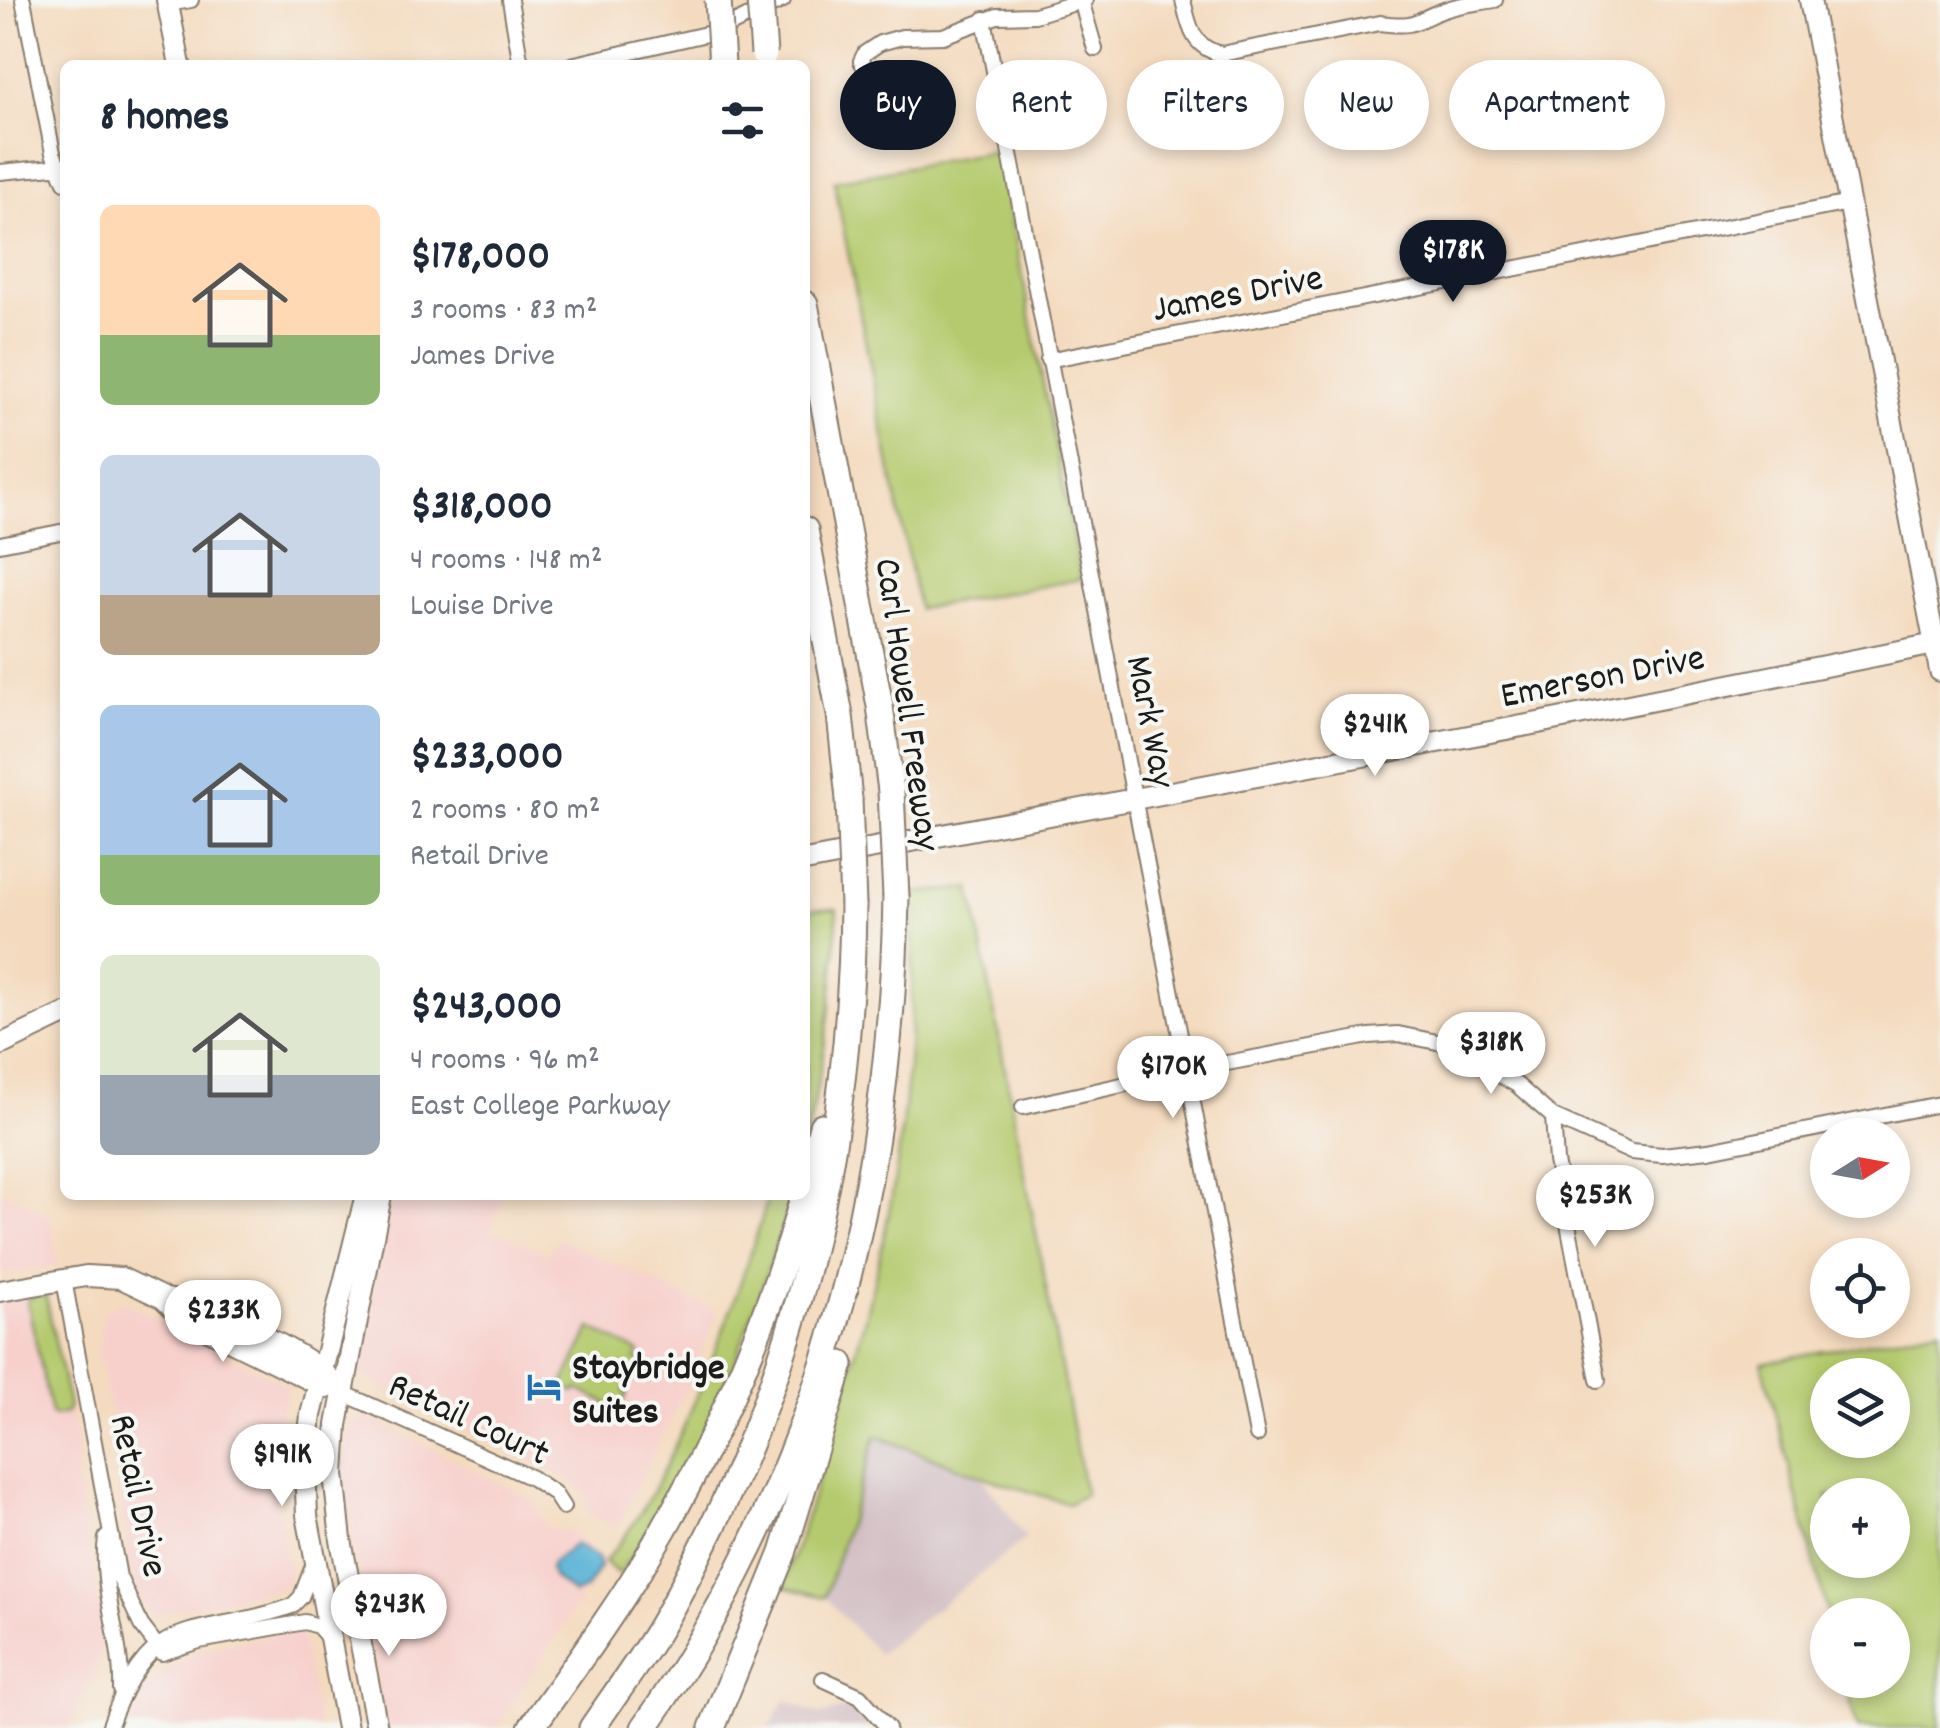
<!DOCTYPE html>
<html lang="en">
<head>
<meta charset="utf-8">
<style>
	:root { --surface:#fff; --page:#f6f6f7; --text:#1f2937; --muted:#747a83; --accent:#111827 }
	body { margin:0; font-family:Dekko,sans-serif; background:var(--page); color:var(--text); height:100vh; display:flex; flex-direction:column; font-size:38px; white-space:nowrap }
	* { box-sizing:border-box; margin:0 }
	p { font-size:32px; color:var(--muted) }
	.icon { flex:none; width:55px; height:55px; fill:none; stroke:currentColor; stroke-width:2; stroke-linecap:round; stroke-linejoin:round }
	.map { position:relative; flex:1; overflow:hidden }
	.side { position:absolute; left:60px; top:60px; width:750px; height:1140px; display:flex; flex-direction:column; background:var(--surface); border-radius:15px; box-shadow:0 5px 15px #0003 }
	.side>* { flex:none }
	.banner { position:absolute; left:840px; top:60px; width:950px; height:90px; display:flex; gap:20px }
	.needle { width:65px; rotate:79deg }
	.fabs { position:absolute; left:1810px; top:1118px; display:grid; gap:20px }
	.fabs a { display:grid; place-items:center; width:100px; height:100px; border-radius:50%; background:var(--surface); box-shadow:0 5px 15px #0003; font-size:50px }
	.price { position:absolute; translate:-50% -85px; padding:0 22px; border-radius:35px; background:#fff; color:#222; font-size:32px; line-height:65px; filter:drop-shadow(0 2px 5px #0008) }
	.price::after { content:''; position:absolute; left:50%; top:60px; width:30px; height:22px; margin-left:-15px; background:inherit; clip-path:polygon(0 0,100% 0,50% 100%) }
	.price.selected { background:var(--accent); color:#fff }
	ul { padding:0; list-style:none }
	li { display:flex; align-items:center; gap:30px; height:250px; padding:0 40px }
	li span { display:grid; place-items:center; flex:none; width:280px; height:200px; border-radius:15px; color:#555 }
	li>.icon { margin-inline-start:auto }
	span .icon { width:120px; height:120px; fill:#fffc; stroke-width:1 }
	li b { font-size:42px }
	h2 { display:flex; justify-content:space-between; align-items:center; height:120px; padding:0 40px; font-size:42px }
	.tag { padding:0 35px; border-radius:45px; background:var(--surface); box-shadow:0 5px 15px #0003; font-size:35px; line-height:90px }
	.tag.selected { background:var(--accent); color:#fff }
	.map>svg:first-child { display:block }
</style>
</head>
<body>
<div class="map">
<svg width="1940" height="1728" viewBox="0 0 1940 1728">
	<rect width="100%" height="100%" fill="#f6f6f2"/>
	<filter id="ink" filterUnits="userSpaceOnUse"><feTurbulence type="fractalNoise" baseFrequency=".01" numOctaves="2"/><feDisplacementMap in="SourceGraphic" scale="20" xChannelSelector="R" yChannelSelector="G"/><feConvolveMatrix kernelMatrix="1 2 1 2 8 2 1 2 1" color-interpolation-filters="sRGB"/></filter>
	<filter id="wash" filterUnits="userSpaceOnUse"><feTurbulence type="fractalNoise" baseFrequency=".0048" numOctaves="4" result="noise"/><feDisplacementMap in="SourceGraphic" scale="40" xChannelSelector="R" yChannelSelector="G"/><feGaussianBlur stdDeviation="2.25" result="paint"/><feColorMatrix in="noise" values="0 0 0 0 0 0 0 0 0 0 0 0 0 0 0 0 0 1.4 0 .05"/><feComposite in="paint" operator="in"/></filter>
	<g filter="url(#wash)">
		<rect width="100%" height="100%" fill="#f4dabe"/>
		<!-- built -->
		<g fill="#f7d0cc">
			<polygon points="0,1191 49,1215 59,1265 0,1274"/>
			<polygon points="394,1195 504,1195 490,1229 549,1255 558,1238 718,1312 685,1391 616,1528 588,1513 587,1496 578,1485 367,1379 359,1371 379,1252"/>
			<polygon points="37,1293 46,1296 78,1448 77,1482 106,1633 97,1667 69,1728 0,1728 0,1299"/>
			<polygon points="124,1302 288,1386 278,1428 276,1458 278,1504 290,1578 281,1588 152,1615 137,1595 130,1570 121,1504 113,1424 98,1354 104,1311"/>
			<polygon points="363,1418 374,1420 531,1499 547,1527 561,1532 572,1531 604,1562 496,1728 386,1728 342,1482 345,1434 354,1421"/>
			<polygon points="292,1631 301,1633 319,1728 130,1728 143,1692 163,1673 197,1650"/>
		</g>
		<!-- industrial -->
		<g fill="#d2bec3">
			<polygon points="876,1435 981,1476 1026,1538 878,1654 825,1597"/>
			<polygon points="785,1700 820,1715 851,1707 867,1728 769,1728"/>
		</g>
		<!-- green -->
		<g fill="#b5ca6e" stroke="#687345" stroke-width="2.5" fill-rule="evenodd">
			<polygon points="998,150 1081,579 918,609 834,181"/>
			<path d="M971 888 1085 1494 1068 1504 981 1476 876 1436 825 1597 783 1587C826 1457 869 1325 893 1190 910 1091 914 992 913 893Z"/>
			<path d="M811 909H837C836 989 823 1067 805 1145V1015Z"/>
			<path d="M769 1195H792C752 1326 702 1463 619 1574L604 1562C642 1520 665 1469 688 1417 720 1344 746 1271 769 1195Z"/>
			<polygon points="38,1294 46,1297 69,1407 66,1413 54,1416 51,1414 27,1300"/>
			<polygon points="591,1328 639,1352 636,1359 655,1368 652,1374 640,1368 634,1380 630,1378 624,1391 627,1394 618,1413 606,1407 607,1403 577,1389 575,1392 562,1386"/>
			<path d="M1940 1328V1728H1857L1845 1680H1892V1615H1828L1762 1363ZM1828 1375H1892V1440H1828ZM1828 1495H1892V1560H1828Z"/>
		</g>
		<!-- water -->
		<polygon fill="#58b2d6" stroke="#3a6779" stroke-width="2.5" points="575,1544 597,1558 600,1567 586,1589 574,1594 553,1577 550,1569 552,1563"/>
	</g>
	<g filter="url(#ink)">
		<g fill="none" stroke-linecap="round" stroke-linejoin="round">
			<!-- street casing -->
			<g stroke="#887b6d" stroke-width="18">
				<g id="street">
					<polyline points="23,0 53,153 65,182"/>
					<polyline points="510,0 521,65"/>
					<polyline points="1081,0 1095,49"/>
					<path d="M1183 0C1189 26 1192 47 1221 54L1380 23C1419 28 1412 21 1444 10 1460 4 1478 3 1495 0"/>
					<polyline points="168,4 191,0"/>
					<polyline points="984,19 1257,1435"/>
					<polyline points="571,65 715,32 783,0"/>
					<polyline points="881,99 861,61 865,53 880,43 902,37 943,36 997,16 1035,15 1085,0"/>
					<polyline points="0,172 64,166"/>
					<polyline points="1048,360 1849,203"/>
					<polyline points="0,544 65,531"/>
					<polyline points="1023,1107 1185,1071 1369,1036 1398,1034 1442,1043 1517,1085 1553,1117 1631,1152 1662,1155 1709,1150 1940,1104"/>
					<polyline points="1553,1117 1556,1161 1598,1380"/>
					<polyline points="64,1280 119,1577 141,1625 157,1646 167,1651"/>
					<polyline points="343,1393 532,1478 554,1493 563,1507"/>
					<path d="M106 1538C99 1589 123 1638 121 1690"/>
					<polyline points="162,1653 199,1641 305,1622 318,1626 330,1640"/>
					<polyline points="823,1679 860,1696 888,1728"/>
					<path d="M109 1728C152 1606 194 1641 292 1606L301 1597 313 1566"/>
				</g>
			</g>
			<!-- secondary casing -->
			<g stroke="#887b6d" stroke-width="24">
				<g id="secondary">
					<polyline points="167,0 180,65"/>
					<polyline points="1810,0 1940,671"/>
					<polyline points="805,861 1538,723 1935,644"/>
					<polyline points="0,1045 65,1014"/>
					<polyline points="0,1291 86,1276 121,1278 163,1298 184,1318 327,1388"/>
					<path d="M165 1299C200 1303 306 1352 330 1379"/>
					<polyline points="347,1728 307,1515 305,1468 311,1415 366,1195"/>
					<polyline points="377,1728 341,1540 334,1474 337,1425 381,1195"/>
				</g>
			</g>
			<!-- highway casing -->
			<g stroke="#887b6d" stroke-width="29">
				<g id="highway">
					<polyline points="805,304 880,706 891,791"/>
					<polyline points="805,530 840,715 849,799"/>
					<polyline points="805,1193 822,1126"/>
					<path d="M531 1728C572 1670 615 1612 651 1551 717 1439 769 1320 804 1195"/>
					<path d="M592 1728C613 1697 636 1666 656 1634 676 1602 692 1568 709 1534 806 1338 851 1124 853 905"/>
					<path d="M644 1728C817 1480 891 1197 896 897"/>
					<polyline points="712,1728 783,1553 841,1364"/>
				</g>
			</g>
			<!-- street -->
			<use href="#street" stroke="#fff" stroke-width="14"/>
			<!-- secondary -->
			<use href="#secondary" stroke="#fff" stroke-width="20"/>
			<!-- highway -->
			<use href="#highway" stroke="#fff" stroke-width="25"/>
			<!-- highway-bridge casing -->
			<g stroke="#887b6d" stroke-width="29" stroke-linecap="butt">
				<g id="highway-bridge">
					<polyline points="718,0 722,65"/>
					<polyline points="760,0 764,54"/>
					<polyline points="891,791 896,897"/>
					<polyline points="849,799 853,905"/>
				</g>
			</g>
			<!-- highway-bridge -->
			<use href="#highway-bridge" stroke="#fff" stroke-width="25"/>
		</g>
	</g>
	<!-- icons -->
	<defs>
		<g id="hotel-bare" transform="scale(2.7)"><path d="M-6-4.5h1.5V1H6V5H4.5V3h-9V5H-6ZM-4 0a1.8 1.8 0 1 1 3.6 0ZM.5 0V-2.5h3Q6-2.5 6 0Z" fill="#1f6fb2" stroke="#f6f6f2" stroke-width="2.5" paint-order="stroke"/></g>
	</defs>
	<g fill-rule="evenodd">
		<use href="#hotel-bare" x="544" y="1387"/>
	</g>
	<g text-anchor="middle" stroke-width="8" stroke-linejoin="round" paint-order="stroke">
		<!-- street labels -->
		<g font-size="38" fill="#1c1c1c" stroke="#f6f6f2">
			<text transform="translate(1237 291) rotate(-11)" y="13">James Drive</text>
			<text transform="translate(1602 674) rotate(-11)" y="13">Emerson Drive</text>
			<text transform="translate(910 704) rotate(82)" y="13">Carl Howell Freeway</text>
			<text transform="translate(1153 721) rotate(79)" y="13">Mark Way</text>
			<text transform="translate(470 1417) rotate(25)" y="13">Retail Court</text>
			<text transform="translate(141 1495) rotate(78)" y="13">Retail Drive</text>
		</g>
		<!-- poi labels -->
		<g font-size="38" font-weight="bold" fill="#1c1c1c" stroke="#f6f6f2" text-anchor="start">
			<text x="572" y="1378">Staybridge<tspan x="572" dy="44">Suites</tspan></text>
		</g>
	</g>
</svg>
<div class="fabs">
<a><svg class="needle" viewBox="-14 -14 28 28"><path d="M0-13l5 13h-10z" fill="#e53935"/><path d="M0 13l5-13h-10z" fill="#747a83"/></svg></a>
<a><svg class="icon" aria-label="locate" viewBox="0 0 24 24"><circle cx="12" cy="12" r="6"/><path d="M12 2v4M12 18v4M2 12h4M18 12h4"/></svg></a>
<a><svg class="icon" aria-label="layers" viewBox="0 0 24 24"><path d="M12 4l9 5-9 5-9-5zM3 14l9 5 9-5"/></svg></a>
<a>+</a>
<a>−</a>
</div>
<b class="price selected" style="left:1453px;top:305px">$178K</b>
<b class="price" style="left:1375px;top:779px">$241K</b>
<b class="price" style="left:1491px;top:1097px">$318K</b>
<b class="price" style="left:1173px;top:1121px">$170K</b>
<b class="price" style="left:1595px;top:1250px">$253K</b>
<b class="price" style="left:223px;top:1365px">$233K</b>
<b class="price" style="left:282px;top:1509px">$191K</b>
<b class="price" style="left:389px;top:1659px">$243K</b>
<div class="banner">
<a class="tag selected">Buy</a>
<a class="tag">Rent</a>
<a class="tag">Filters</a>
<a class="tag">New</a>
<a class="tag">Apartment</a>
</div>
<section class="side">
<h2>8 homes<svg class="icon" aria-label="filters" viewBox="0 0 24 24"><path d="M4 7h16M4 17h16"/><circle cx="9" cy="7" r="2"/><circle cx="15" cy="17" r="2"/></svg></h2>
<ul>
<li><span style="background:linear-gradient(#ffd9b3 65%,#8fb573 0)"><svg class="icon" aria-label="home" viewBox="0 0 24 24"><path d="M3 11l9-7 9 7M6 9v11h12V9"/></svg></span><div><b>$178,000</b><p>3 rooms · 83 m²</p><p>James Drive</p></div></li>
<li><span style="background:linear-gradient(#c9d6e8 70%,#b9a48a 0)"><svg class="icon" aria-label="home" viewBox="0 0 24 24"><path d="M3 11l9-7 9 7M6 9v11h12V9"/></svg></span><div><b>$318,000</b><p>4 rooms · 148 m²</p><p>Louise Drive</p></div></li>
<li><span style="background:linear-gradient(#a9c7e8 75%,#8fb573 0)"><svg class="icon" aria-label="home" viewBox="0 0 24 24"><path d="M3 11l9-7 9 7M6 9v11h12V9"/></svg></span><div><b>$233,000</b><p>2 rooms · 80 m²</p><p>Retail Drive</p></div></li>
<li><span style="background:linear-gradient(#dfe7d0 60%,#9aa5b1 0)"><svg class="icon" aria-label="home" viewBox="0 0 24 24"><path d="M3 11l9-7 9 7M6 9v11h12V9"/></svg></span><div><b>$243,000</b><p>4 rooms · 96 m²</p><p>East College Parkway</p></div></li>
</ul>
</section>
</div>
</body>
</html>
